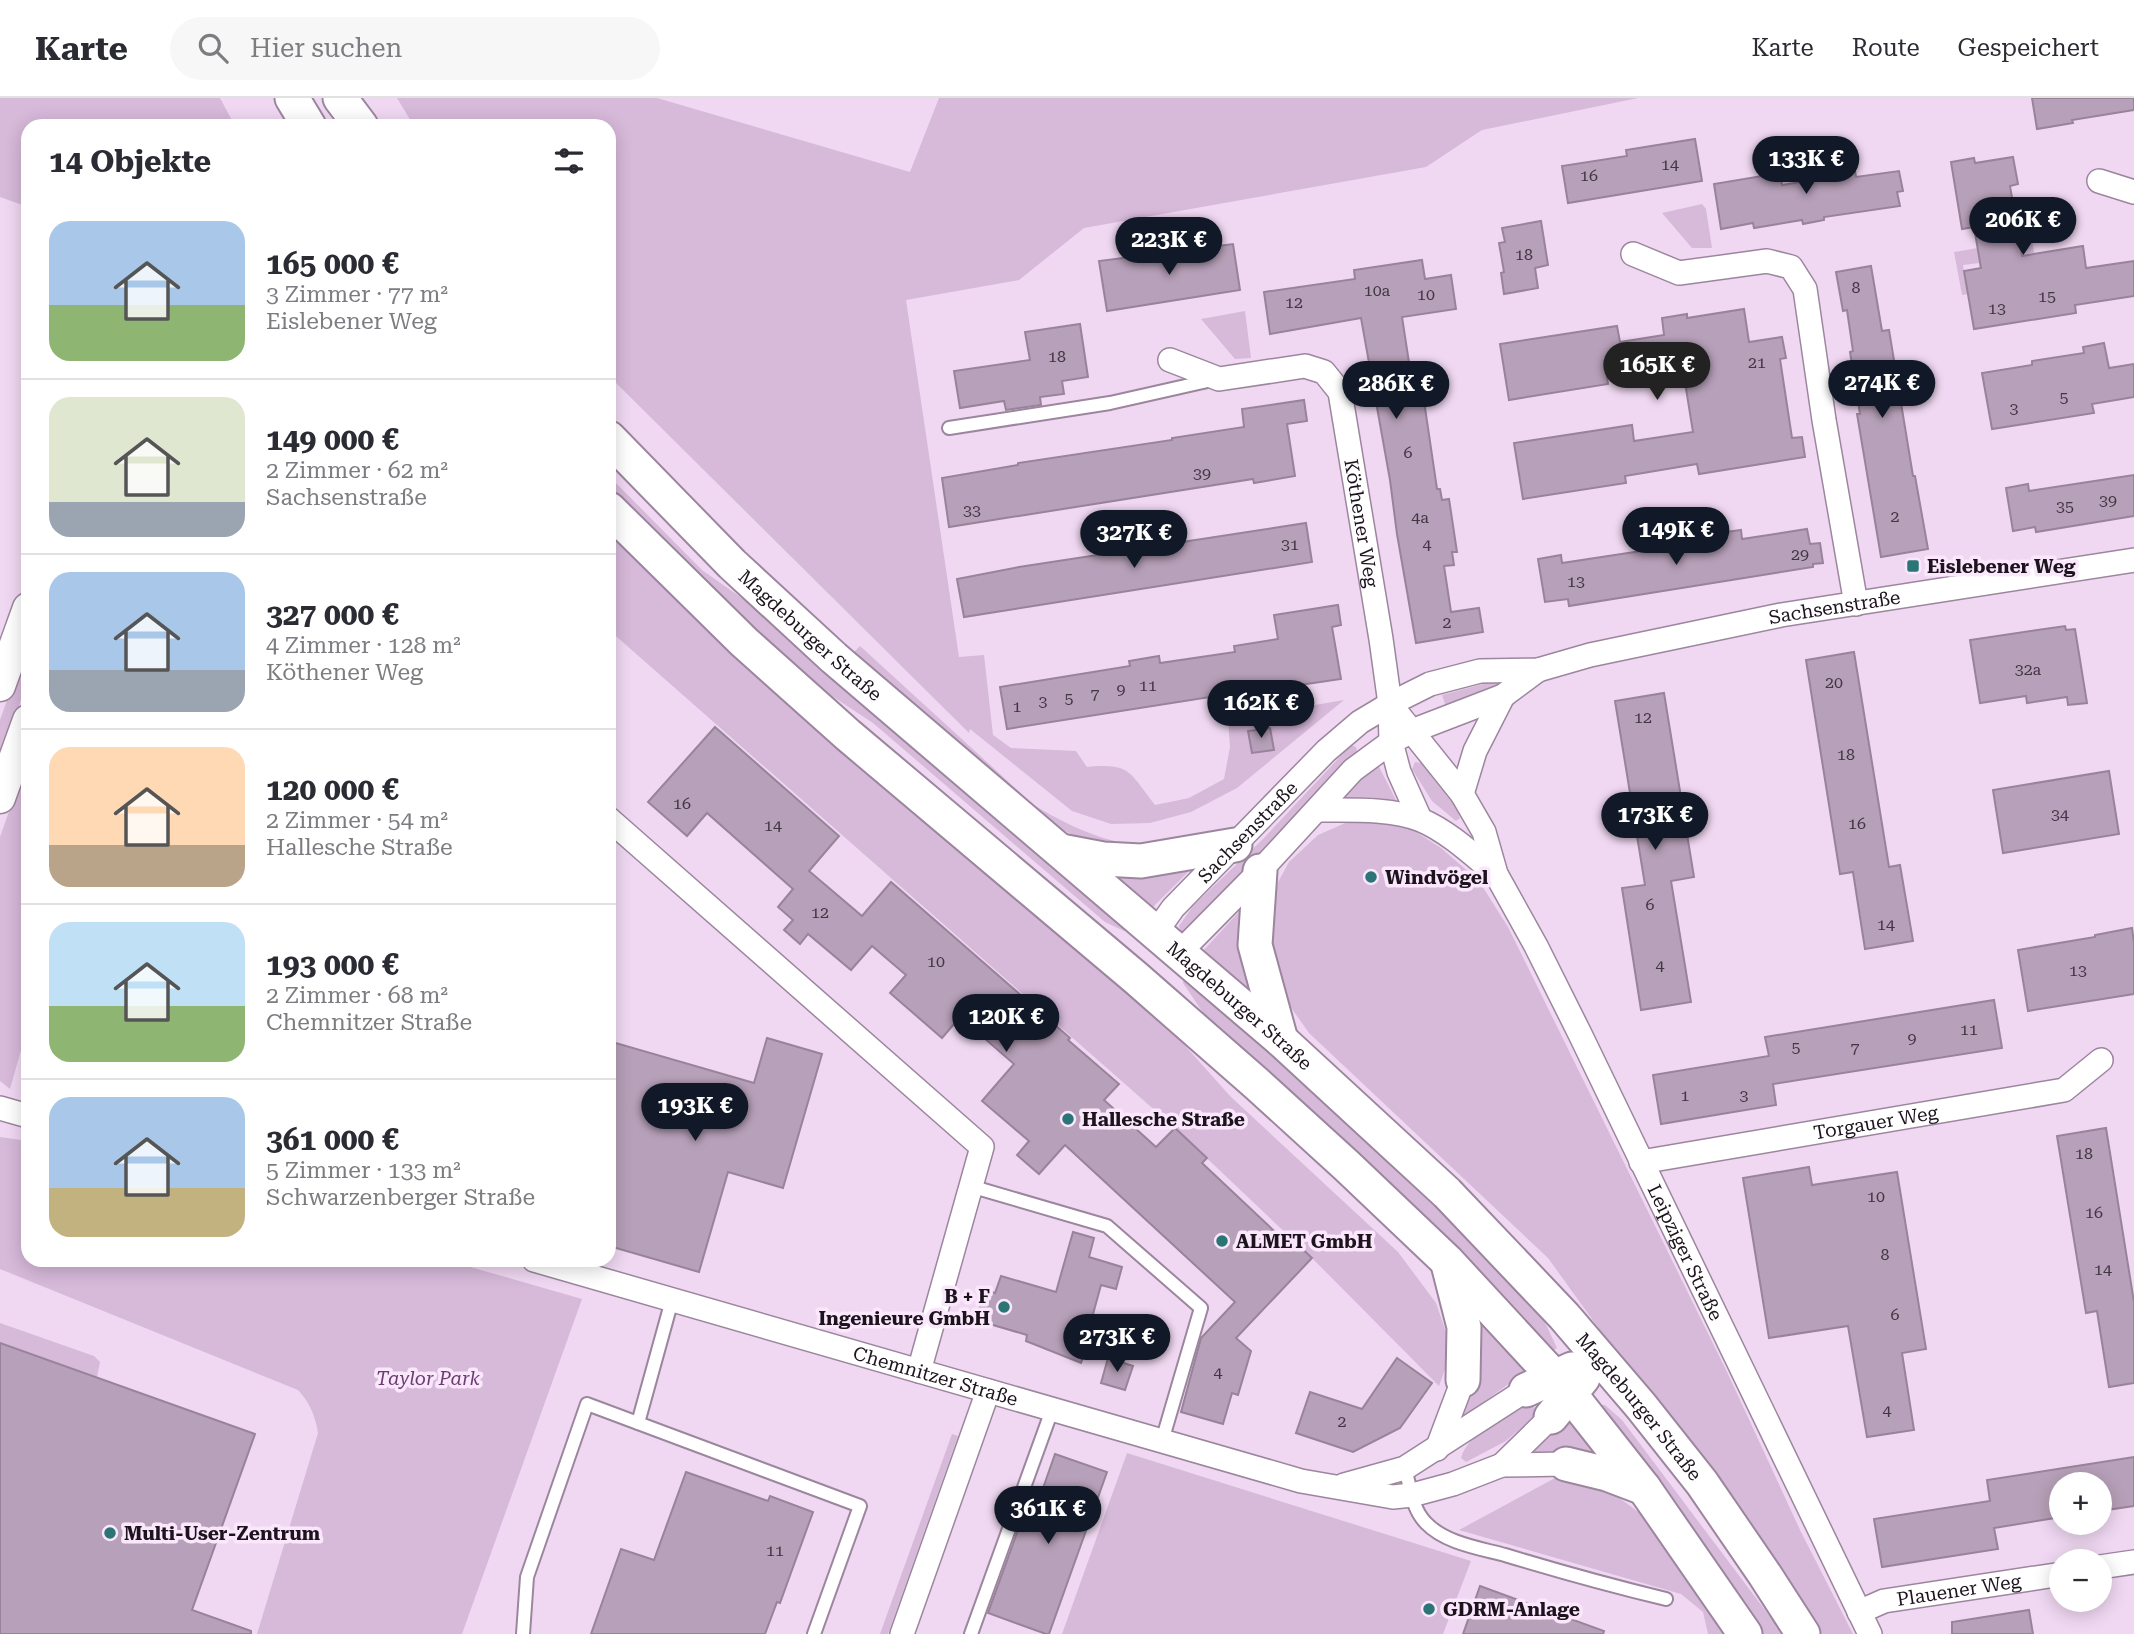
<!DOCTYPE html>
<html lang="de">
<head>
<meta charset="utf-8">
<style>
	:root { --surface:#fff; --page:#f7f7f7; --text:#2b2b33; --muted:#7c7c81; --line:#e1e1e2; --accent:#111827 }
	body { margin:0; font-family:"Roboto Serif",serif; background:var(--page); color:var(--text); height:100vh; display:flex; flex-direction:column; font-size:26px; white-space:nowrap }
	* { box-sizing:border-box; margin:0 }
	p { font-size:23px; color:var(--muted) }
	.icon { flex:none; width:38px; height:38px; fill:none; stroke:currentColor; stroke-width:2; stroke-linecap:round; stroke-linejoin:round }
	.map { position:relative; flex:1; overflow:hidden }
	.drawer { position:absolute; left:21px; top:21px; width:595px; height:1148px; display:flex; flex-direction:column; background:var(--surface); border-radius:21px; box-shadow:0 4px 18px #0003 }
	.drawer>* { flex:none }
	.fabs { position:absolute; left:2049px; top:1374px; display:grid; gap:14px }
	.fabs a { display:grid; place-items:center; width:63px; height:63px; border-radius:50%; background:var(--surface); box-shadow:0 4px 18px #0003; font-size:35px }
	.price { position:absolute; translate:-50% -60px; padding:0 16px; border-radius:24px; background:var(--accent); color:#fff; font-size:23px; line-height:46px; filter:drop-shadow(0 2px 4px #0008) }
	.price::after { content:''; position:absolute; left:50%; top:42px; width:21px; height:16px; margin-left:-10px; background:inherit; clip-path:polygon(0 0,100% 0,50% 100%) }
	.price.active { background:#222; color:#fff }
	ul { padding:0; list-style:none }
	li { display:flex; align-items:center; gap:21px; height:175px; padding:0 28px }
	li+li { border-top:2px solid var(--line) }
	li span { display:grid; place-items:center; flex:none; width:196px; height:140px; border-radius:21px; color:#555 }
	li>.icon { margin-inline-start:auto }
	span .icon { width:84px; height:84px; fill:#fffc; stroke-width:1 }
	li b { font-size:30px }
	h2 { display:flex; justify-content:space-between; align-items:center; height:84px; padding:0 28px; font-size:30px }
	header { display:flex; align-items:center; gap:42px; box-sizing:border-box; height:98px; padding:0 35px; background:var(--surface); border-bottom:2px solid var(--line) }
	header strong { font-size:33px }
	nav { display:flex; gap:38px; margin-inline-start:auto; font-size:24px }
	.search { width:490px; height:63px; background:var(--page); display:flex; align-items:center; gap:18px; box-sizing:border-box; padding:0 24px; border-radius:38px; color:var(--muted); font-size:26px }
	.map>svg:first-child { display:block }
</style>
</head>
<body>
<header>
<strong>Karte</strong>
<div class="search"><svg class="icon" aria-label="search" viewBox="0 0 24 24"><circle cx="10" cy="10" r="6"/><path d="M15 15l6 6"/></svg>Hier suchen</div>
<nav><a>Karte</a><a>Route</a><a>Gespeichert</a></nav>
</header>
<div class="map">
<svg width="2134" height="1536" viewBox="0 0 2134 1536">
	<rect width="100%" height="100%" fill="#f0d8f2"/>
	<!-- green -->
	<g fill="#d7b9da">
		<polygon points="0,0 220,0 235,28 28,28 28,109 0,99"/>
		<path d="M397 0H657L910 74 939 0H1638L1482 32 1426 69 1084 130 1019 182 906 202 959 559 984 557 993 637 1011 650 1076 653 1087 669C1131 665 1129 674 1155 707L1189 700 1224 681 1230 649 1228 622 1344 602 1237 690 1191 714 1150 725 1111 726 1072 713 970 631 969 635 609 278V28H414Z"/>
		<polygon points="1702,106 1706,111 1712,150 1692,150 1662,115"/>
		<polygon points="2032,141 2034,155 2015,158 1984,195 1979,165 1963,167 1968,196 1962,197 1954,154"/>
		<polygon points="1245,213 1251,260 1235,261 1201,221"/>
		<polygon points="609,378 702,472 763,515 1129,830 1124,833 1105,824 873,625 800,577 659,445 609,394"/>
		<polygon points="609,433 1162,922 1231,999 1398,1154 1436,1205 1449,1243 1445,1271 1439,1288 1312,1160 1175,1030 609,532"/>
		<polygon points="28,543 28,582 0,661 0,622"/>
		<path d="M860 548 1034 707C1067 727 1093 739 1131 747L1099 748 1064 733 1030 712 851 557Z"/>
		<polygon points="1517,577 1518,581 1446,609 1442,597"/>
		<polygon points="1351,647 1356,649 1357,654 1186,835 1181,834 1179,828 1193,808 1263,741"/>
		<polygon points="28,660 28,927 10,991 0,983 0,739"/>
		<polygon points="1415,664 1421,665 1456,709 1460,720 1456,723 1432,703 1412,671"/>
		<polygon points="1377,665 1396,702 1369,699 1342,700 1357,682"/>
		<polygon points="1350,723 1384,723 1413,732 1441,750 1479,783 1508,829 1727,1274 1801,1434 1853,1536 1819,1536 1548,1160 1309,935 1285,901 1266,834 1271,797 1289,764 1318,737"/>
		<polygon points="1181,767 1188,774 1153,809 1114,777"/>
		<polygon points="1247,805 1257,898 1204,852"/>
		<polygon points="1188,879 1425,1092 1542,1218 1557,1250 1551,1254 1206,919 1183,885 1184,881"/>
		<path d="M0 1039 28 1043V1162H446L582 1201 462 1536H257L318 1335C315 1317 310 1305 298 1292L0 1171Z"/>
		<polygon points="1472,1216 1525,1274 1463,1319 1477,1271"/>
		<polygon points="0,1225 94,1258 100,1264 97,1279 0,1244"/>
		<path d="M1530 1304 1538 1315 1506 1343 1466 1364 1461 1360C1467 1336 1508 1314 1530 1304Z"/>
		<polygon points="1596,1307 1605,1307 1622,1322 1783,1536 1759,1536"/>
		<polygon points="1568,1322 1603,1365 1518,1359"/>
		<polygon points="952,1336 958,1338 888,1536 880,1536"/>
		<polygon points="1127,1355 1471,1463 1443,1536 1062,1536"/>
		<polygon points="1555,1380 1578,1381 1611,1394 1652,1424 1726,1536 1708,1536 1703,1514 1681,1496 1459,1432"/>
	</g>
	<!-- building -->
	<g fill="#b7a0b9" stroke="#99839b" stroke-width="2">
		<polygon points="2032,0 2134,0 2134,12 2072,22 2073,25 2037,31"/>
		<polygon points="1695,41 1702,83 1568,105 1562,68 1627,58 1626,52"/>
		<polygon points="1852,55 1856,79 1899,73 1903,93 1897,94 1900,108 1824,119 1824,122 1803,126 1802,122 1754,130 1753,125 1721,131 1714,86 1780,75 1782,87 1831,79 1828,59"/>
		<polygon points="2013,59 2018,86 2010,88 2022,158 2083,148 2086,170 2134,163 2134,198 2075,207 2076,215 1974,231 1964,173 1981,170 1974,129 1962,131 1951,64 1974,60 1975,65"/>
		<polygon points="1541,123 1548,167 1535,170 1538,190 1504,196 1501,175 1504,174 1499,145 1505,144 1502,130"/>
		<polygon points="1233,146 1240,192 1107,213 1099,163"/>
		<polygon points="1422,162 1425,181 1451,177 1456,211 1402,219 1414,297 1423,296 1437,391 1440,391 1442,402 1449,401 1457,454 1452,454 1454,467 1444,468 1451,514 1479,510 1483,534 1416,545 1397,436 1390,382 1361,220 1270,236 1264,194 1355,181 1354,172"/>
		<polygon points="1871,168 1882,233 1889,232 1913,378 1915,378 1928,451 1881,459 1857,316 1860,316 1850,254 1853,253 1847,212 1843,213 1836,174"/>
		<polygon points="1744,211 1749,244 1782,239 1786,260 1780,261 1792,340 1802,339 1805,359 1699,376 1697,366 1625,378 1626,385 1523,401 1514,345 1632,327 1634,343 1693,334 1683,272 1670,275 1670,269 1607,279 1608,286 1509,302 1500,246 1617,228 1620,244 1664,237 1662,220 1687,216 1687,220"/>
		<polygon points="1080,226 1088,279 1062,283 1064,296 1040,299 1041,307 1006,312 1004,303 960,310 954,273 1030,262 1025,234"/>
		<polygon points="2104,245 2109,270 2134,266 2134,299 2092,306 2094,315 1992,331 1982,275 2032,267 2032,263 2084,255 2083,249"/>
		<polygon points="1304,302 1307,323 1287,326 1295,378 1254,385 1253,381 949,429 942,380 1018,367 1018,365 1172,342 1172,340 1244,329 1242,311"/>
		<polygon points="2134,377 2134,418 2036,434 2035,429 2013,433 2006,390 2028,386 2029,393"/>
		<polygon points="1306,425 1312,464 964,519 957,481 1019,469"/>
		<polygon points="1807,431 1810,446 1820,445 1823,465 1813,466 1813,469 1569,508 1568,501 1545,504 1538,461 1561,457 1562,465 1720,441 1719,435 1741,432 1742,441"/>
		<polygon points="1338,507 1341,527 1332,529 1341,581 1286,589 1286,587 1007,631 1000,589 1130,568 1129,563 1159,558 1160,565 1235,554 1234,548 1278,541 1274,517"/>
		<polygon points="2065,528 2066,532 2075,531 2087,605 2068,607 2067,599 2027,605 2026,598 1980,605 1970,542"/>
		<polygon points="1854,554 1889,769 1900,767 1913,843 1865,851 1853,774 1840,776 1806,562"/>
		<polygon points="1664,595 1694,779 1671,783 1691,904 1641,912 1622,790 1645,787 1615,603"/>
		<polygon points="715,629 839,738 809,773 862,818 891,784 1070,940 1068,942 1119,986 1104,1002 1156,1049 1175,1030 1207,1060 1202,1065 1289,1147 1293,1142 1312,1160 1236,1240 1251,1253 1238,1297 1232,1295 1223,1326 1181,1314 1201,1240 1235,1204 1065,1047 1039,1076 1017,1057 1029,1043 982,1003 1014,966 960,919 942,940 890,895 906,877 872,848 851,872 808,836 800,846 784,832 793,822 778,809 793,791 707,715 687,738 648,704"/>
		<polygon points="1270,630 1274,652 1252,655 1248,633"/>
		<polygon points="2109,673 2119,736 2003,755 1993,692"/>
		<polygon points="2132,830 2134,845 2134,896 2028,913 2018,852 2095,839 2095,837"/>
		<polygon points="1994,902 2002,950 1773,986 1776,1007 1661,1026 1653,977 1769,958 1765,939"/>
		<polygon points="767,940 822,956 783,1090 728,1074 699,1174 609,1148 609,943 754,985"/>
		<polygon points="2106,1030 2134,1204 2134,1285 2109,1289 2097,1213 2086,1215 2057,1038"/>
		<polygon points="1809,1069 1812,1087 1897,1074 1926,1251 1902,1255 1914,1332 1867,1339 1848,1228 1769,1240 1743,1080"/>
		<polygon points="1073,1134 1094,1140 1089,1159 1122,1169 1116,1191 1101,1187 1087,1238 1090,1238 1081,1265 1026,1243 1027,1237 976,1222 985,1192 995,1195 1001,1178 1056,1194"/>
		<polygon points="0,1245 255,1336 192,1512 251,1533 251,1536 0,1536"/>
		<polygon points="1108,1260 1133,1268 1125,1292 1101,1285"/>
		<polygon points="1397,1260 1432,1285 1400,1330 1353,1354 1296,1335 1310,1294 1362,1311"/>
		<polygon points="1055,1356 1107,1374 1049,1536 1046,1536 988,1515 1026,1410 1035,1413"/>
		<polygon points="2134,1359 2134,1408 2100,1413 2100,1386 2062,1386 2062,1419 1994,1430 1998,1451 1882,1469 1874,1421 1990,1403 1987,1382"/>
		<polygon points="686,1374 768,1403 770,1398 813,1414 780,1505 777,1504 765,1536 591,1536 621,1451 654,1462"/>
		<polygon points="1480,1488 1604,1533 1603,1536 1463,1536"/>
		<polygon points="2029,1512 2033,1536 1952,1536 1952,1524"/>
	</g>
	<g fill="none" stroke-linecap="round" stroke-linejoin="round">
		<!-- service casing -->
		<g stroke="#9c869e" stroke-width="16">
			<g id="service">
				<polyline points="949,330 1110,305 1212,282"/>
				<polyline points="970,1088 1107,1128 1201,1210 1162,1343"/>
				<polyline points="638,1325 672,1202"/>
				<path d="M1405 1370C1410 1388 1412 1411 1426 1425 1445 1445 1479 1450 1505 1457 1558 1473 1612 1488 1666 1501"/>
				<polyline points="523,1536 527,1479 587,1306 860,1408 814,1536"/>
				<polyline points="971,1536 1052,1312"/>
			</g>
		</g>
		<!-- minor casing -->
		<g stroke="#9c869e" stroke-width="26">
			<g id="minor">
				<polyline points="2099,83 2134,94"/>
				<polyline points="1633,156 1679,175 1767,163 1791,169 1805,191 1824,322 1856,506"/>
				<path id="s1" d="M1170 262 1219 281 1305 268 1324 274 1340 294 1381 541 1390 606 1391 644 1399 674 1420 721"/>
				<path id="s2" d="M1390 606 1462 696 1484 734 1496 776 1536 848 1580 936 1870 1536"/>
				<polyline points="1462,696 1475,653 1503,598"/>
				<path d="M1318 712C1348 712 1393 710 1421 722 1449 734 1473 757 1496 776"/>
				<polyline points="609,721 982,1049 919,1273"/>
				<path id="s3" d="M1156 834 1173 810 1326 653 1360 624 1390 606 1430 586 1480 573 1538 572 1590 557 1781 517 2134 462"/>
				<polyline points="1180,854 1260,773 1353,672 1391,644 1412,633 1503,598 1538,572"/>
				<polyline points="0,1010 28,1018"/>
				<path id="s4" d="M1641 1064 2064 992 2101 962"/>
				<path id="s5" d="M534 1162 1301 1383 1393 1399 1412 1397 1453 1386 1502 1367 1551 1319"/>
				<polyline points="1437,1351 1463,1282"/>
				<polyline points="1502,1367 1566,1366"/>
				<polyline points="1344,1387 1405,1370 1526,1292"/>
				<polyline points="2100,1469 2134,1464"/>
				<path id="s6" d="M1859 1514 1884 1503 2062 1476"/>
				<polyline points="902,1536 988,1293"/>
			</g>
		</g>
		<!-- tertiary casing -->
		<g stroke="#9c869e" stroke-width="33">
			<g id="tertiary">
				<polyline points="0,588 28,510"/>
				<polyline points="0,700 28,622"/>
			</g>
		</g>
		<!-- secondary casing -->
		<g stroke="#9c869e" stroke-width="37">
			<g id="secondary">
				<polyline points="292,0 309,28"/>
				<polyline points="340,0 361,28"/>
				<path id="s7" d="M609 340 732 466 834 560 1281 942 1447 1095 1564 1218 1641 1308 1702 1385 1765 1477 1803 1536"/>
				<polyline points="609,411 744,544 848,637 1136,880 1257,986 1347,1068 1448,1164 1570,1296 1644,1390 1745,1536"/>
				<polyline points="1061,753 1103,761 1141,763 1235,747"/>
				<polyline points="1260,773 1255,847 1281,942"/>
				<polyline points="1448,1166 1464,1229 1463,1282"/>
				<polyline points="1526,1292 1572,1271"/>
				<polyline points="1551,1319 1583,1280"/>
				<polyline points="1566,1366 1607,1376 1644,1390"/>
			</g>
		</g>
		<!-- service -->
		<use href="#service" stroke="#fff" stroke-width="12"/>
		<!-- minor -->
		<use href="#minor" stroke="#fff" stroke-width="23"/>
		<!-- tertiary -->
		<use href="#tertiary" stroke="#fff" stroke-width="30"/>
		<!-- secondary -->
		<use href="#secondary" stroke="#fff" stroke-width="33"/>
	</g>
	<!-- markers -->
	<g fill="#2b7576" stroke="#fae7fc" stroke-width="2.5">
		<rect x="1906" y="461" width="14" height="14" rx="3.5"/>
		<circle cx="1371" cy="779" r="7"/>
		<circle cx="1068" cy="1021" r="7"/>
		<circle cx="1222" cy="1143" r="7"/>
		<circle cx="1004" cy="1209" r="7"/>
		<circle cx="110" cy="1435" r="7"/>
		<circle cx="1429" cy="1511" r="7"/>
	</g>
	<g text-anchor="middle" stroke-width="7" stroke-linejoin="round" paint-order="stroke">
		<!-- number labels -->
		<g font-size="16" fill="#433644">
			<text x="1670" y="72">14</text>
			<text x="1589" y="83">16</text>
			<text x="1524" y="162">18</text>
			<text x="1856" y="195">8</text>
			<text x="1377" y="198">10a</text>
			<text x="1426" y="202">10</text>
			<text x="2047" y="204">15</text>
			<text x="1294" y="210">12</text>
			<text x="1997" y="216">13</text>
			<text x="1057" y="264">18</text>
			<text x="1757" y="270">21</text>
			<text x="2064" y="305">5</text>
			<text x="2014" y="316">3</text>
			<text x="1408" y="360">6</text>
			<text x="1202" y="381">39</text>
			<text x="2108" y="408">39</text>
			<text x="2065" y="414">35</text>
			<text x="972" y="418">33</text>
			<text x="1895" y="424">2</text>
			<text x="1420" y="425">4a</text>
			<text x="1290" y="452">31</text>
			<text x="1427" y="452">4</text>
			<text x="1800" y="462">29</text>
			<text x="1576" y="489">13</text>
			<text x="1447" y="530">2</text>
			<text x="2028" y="577">32a</text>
			<text x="1834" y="590">20</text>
			<text x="1148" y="593">11</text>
			<text x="1121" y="597">9</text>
			<text x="1095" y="601">7</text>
			<text x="1069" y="606">5</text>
			<text x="1043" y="609">3</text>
			<text x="1017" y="614">1</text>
			<text x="1643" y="625">12</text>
			<text x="1846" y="662">18</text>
			<text x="682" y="711">16</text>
			<text x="2060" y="722">34</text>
			<text x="1857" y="731">16</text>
			<text x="773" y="733">14</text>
			<text x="1650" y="812">6</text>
			<text x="820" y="820">12</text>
			<text x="1886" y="832">14</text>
			<text x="936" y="869">10</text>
			<text x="1660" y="873">4</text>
			<text x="2078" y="878">13</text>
			<text x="1969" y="937">11</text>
			<text x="1912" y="946">9</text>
			<text x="1796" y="955">5</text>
			<text x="1855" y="955">7</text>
			<text x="1685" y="1003">1</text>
			<text x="1744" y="1003">3</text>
			<text x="2084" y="1061">18</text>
			<text x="1876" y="1104">10</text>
			<text x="2094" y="1120">16</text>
			<text x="1885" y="1162">8</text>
			<text x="2103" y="1177">14</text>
			<text x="1895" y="1222">6</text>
			<text x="1218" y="1280">4</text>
			<text x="1887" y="1318">4</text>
			<text x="1342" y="1329">2</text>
			<text x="775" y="1458">11</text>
		</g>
		<!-- street labels -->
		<g font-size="19" fill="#1c131d" stroke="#fae7fc">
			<text dy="7" stroke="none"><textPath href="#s1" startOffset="318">Köthener Weg</textPath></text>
			<text dy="7" stroke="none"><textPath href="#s3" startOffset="786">Sachsenstraße</textPath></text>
			<text dy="7" stroke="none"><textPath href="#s7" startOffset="282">Magdeburger Straße</textPath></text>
			<text dy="7" stroke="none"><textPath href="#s3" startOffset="136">Sachsenstraße</textPath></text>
			<text dy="7" stroke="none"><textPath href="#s7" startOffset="849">Magdeburger Straße</textPath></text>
			<text dy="7" stroke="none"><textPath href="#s4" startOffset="238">Torgauer Weg</textPath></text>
			<text dy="7" stroke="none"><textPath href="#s2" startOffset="626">Leipziger Straße</textPath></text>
			<text dy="7" stroke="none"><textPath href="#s5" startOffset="418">Chemnitzer Straße</textPath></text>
			<text dy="7" stroke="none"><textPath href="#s7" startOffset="1416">Magdeburger Straße</textPath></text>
			<text dy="7" stroke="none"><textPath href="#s6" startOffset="103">Plauener Weg</textPath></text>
		</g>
		<!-- poi labels -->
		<g font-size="19" font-weight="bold" fill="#1c131d" stroke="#fae7fc" text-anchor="start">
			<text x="1927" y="475">Eislebener Weg</text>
			<text x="1385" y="786">Windvögel</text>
			<text x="1082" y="1028">Hallesche Straße</text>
			<text x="1236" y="1150">ALMET GmbH</text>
			<text x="990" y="1205" text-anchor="end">B + F<tspan x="990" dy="22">Ingenieure GmbH</tspan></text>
			<text x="124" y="1442">Multi-User-Zentrum</text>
			<text x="1443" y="1518">GDRM-Anlage</text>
		</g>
		<!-- park labels -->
		<g font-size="19" font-style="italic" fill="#6a3d6f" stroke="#fae7fc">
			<text x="428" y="1287">Taylor Park</text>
		</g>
	</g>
</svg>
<div class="fabs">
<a>+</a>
<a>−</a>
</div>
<b class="price" style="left:1806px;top:98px">133K €</b>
<b class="price" style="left:2023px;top:159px">206K €</b>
<b class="price" style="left:1169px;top:179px">223K €</b>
<b class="price active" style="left:1657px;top:304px">165K €</b>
<b class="price" style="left:1882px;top:322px">274K €</b>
<b class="price" style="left:1396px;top:323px">286K €</b>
<b class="price" style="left:1676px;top:469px">149K €</b>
<b class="price" style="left:1134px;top:472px">327K €</b>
<b class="price" style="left:1261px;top:642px">162K €</b>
<b class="price" style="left:1655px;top:754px">173K €</b>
<b class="price" style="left:1006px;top:956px">120K €</b>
<b class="price" style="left:695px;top:1045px">193K €</b>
<b class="price" style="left:1117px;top:1276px">273K €</b>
<b class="price" style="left:1048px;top:1448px">361K €</b>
<section class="drawer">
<h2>14 Objekte<svg class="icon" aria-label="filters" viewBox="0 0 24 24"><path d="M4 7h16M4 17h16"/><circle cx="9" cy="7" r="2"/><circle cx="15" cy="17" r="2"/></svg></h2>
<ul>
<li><span style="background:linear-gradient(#a9c7e8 60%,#8fb573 0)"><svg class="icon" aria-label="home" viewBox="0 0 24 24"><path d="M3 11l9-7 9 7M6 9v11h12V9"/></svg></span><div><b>165 000 €</b><p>3 Zimmer · 77 m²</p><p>Eislebener Weg</p></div></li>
<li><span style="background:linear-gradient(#dfe7d0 75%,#9aa5b1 0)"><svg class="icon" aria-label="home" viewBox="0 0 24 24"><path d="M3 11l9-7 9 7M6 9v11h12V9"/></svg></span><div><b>149 000 €</b><p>2 Zimmer · 62 m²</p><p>Sachsenstraße</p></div></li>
<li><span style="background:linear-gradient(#a9c7e8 70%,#9aa5b1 0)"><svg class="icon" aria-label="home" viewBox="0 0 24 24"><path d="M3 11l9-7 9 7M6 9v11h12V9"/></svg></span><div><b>327 000 €</b><p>4 Zimmer · 128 m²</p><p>Köthener Weg</p></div></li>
<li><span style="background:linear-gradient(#ffd9b3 70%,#b9a48a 0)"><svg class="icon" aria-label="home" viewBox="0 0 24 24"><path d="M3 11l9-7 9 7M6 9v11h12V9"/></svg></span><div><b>120 000 €</b><p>2 Zimmer · 54 m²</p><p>Hallesche Straße</p></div></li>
<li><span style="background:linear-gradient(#bfe0f5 60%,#8fb573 0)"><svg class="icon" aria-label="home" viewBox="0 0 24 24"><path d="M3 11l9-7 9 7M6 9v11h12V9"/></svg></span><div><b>193 000 €</b><p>2 Zimmer · 68 m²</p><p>Chemnitzer Straße</p></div></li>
<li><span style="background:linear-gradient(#a9c7e8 65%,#c2b280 0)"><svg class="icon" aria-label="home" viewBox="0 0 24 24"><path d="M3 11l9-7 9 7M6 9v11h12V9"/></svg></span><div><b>361 000 €</b><p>5 Zimmer · 133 m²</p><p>Schwarzenberger Straße</p></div></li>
</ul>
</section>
</div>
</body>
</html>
